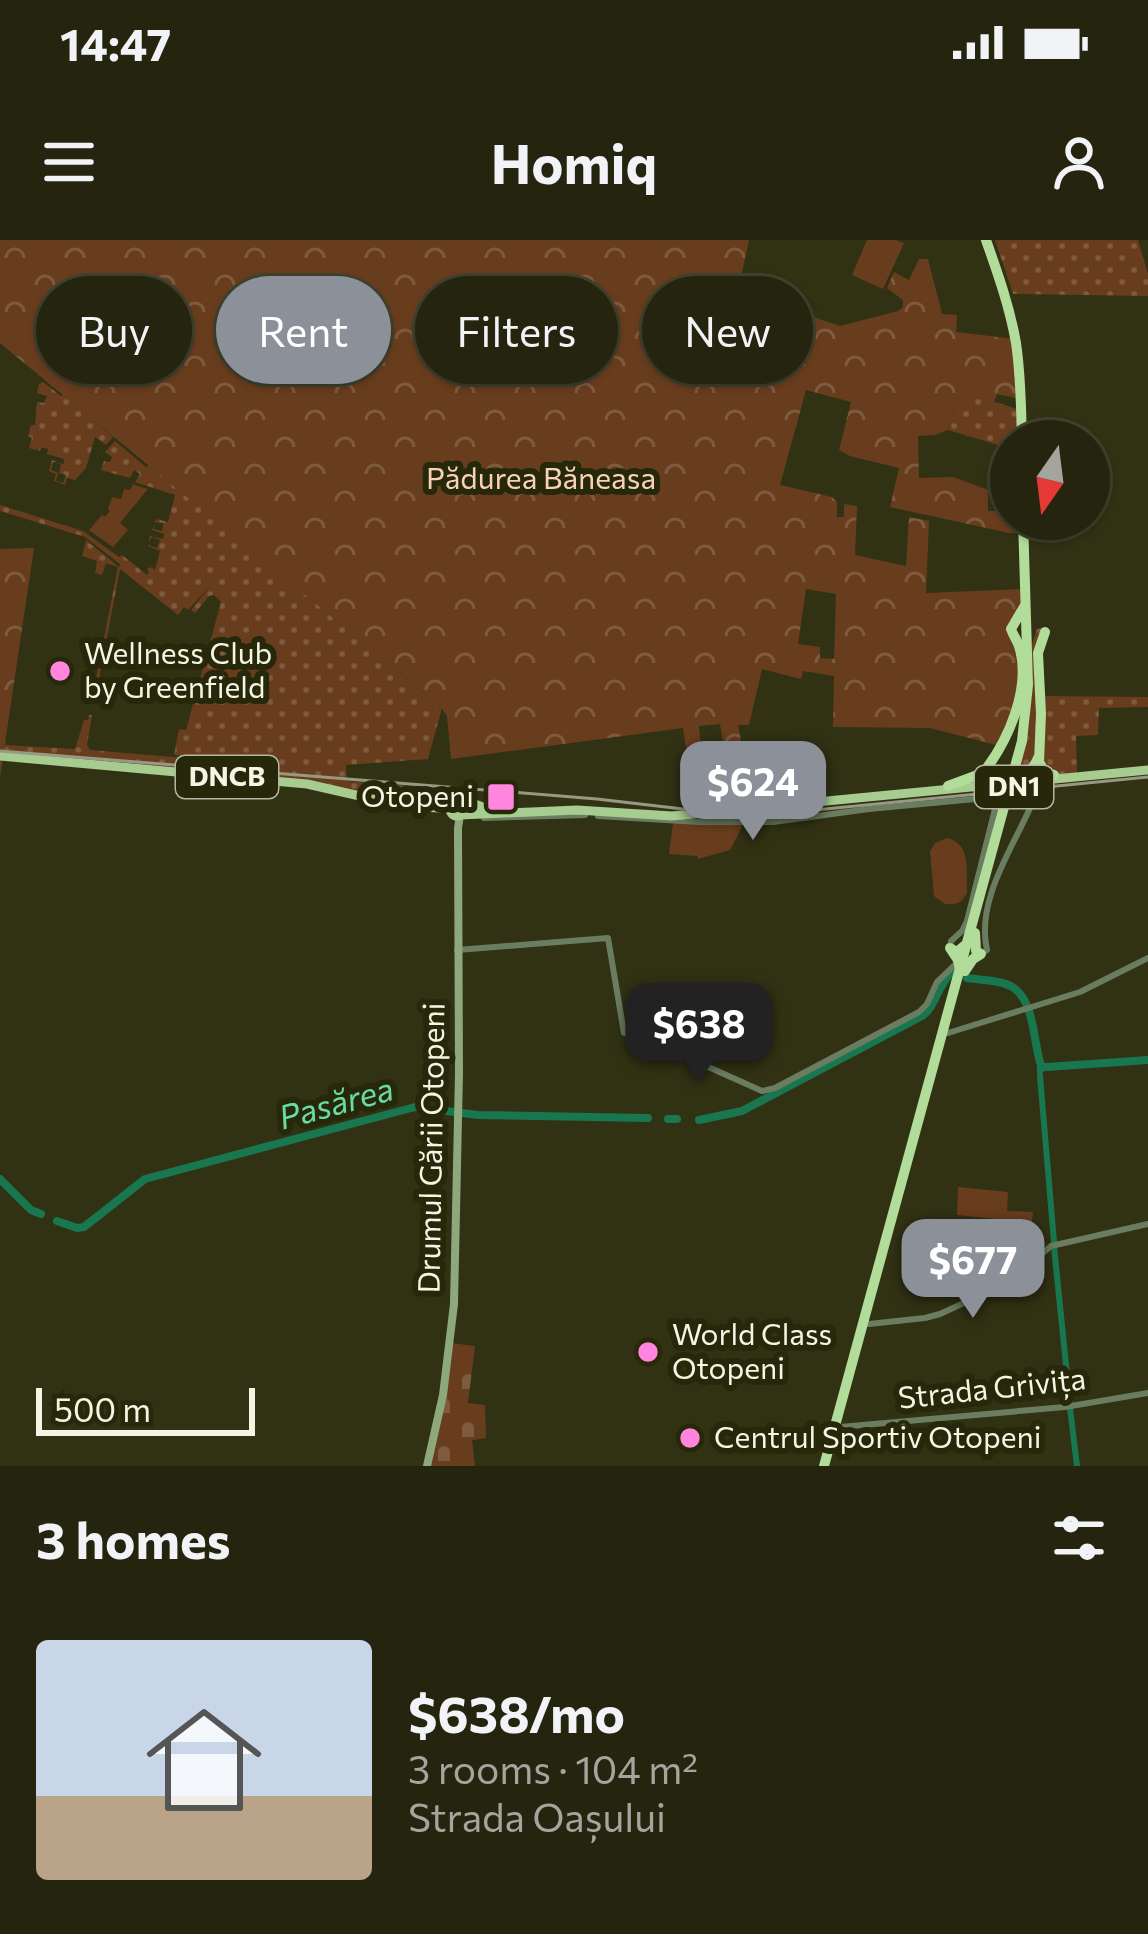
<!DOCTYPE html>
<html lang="en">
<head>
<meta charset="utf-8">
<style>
	:root { --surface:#25250f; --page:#2d2d18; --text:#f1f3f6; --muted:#a3a59e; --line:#42422f; --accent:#8c9099 }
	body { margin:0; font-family:Commissioner,sans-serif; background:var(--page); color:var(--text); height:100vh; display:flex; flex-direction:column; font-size:45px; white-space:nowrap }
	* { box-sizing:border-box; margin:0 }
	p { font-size:39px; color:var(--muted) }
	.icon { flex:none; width:66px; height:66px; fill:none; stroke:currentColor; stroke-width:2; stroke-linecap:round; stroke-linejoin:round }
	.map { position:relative; height:1226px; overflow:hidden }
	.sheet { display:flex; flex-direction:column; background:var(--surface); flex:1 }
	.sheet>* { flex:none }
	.top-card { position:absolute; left:36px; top:36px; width:1077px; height:108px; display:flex; gap:24px }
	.needle { width:78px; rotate:194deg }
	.buttons { position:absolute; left:990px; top:180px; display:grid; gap:24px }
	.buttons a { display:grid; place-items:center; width:120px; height:120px; border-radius:50%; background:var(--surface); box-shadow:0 3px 9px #0004,0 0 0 3px var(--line); font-size:60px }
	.scale { position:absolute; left:36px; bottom:30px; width:219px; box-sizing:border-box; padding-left:12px; border:6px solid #f4f5e4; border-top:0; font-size:33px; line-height:42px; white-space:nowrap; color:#f4f5e4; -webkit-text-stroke:9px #27270a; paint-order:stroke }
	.price { position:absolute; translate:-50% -102px; padding:0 27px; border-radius:24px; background:var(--accent); color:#fff; font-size:39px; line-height:78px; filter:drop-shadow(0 3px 6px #0008) }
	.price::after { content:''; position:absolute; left:50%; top:72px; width:36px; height:27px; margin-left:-18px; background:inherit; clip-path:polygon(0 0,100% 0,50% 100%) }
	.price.current { background:#222; color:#fff }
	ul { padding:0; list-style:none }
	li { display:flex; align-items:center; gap:36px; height:300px; padding:0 36px }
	li span { display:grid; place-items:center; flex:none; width:336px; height:240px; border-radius:12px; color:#555 }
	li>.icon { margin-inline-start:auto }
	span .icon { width:144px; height:144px; fill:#fffc; stroke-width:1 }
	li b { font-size:51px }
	h2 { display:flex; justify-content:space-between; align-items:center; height:144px; padding:0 36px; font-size:51px }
	.tag { padding:0 42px; border-radius:54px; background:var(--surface); box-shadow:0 3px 9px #0004,0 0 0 3px var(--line); font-size:42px; line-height:108px }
	.tag.current { background:var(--accent); color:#fff }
	.status { display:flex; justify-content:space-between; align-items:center; height:84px; padding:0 60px; background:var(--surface); direction:ltr }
	.status svg { height:33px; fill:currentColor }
	header { display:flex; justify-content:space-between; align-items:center; height:156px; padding:0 36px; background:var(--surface); font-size:54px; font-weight:700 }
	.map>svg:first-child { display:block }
</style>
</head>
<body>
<div class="status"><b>14:47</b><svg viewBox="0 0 49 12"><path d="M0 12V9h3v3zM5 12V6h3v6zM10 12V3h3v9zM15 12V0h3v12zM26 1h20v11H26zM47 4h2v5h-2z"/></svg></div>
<header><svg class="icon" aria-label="menu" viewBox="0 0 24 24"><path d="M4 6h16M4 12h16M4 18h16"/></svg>Homiq<svg class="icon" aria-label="person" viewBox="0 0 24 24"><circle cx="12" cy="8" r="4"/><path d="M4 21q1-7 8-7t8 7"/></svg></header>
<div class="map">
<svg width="1148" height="1226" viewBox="0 0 1148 1226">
	<defs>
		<pattern id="grass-dots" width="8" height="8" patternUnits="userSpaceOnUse" patternTransform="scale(3)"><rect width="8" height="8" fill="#683d1d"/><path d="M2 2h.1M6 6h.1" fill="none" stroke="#7e5a3e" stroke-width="1.8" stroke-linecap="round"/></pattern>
		<pattern id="forest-crowns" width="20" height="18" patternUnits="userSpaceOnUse" patternTransform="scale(3)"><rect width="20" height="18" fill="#683d1d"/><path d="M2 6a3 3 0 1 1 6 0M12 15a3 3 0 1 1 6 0" fill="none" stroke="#7e5a3e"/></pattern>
		<pattern id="cemetery-stones" width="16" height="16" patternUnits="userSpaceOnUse" patternTransform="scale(3)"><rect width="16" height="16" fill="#683d1d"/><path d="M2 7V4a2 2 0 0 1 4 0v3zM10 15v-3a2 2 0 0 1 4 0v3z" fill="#7e5a3e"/></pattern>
	</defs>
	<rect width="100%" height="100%" fill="#313114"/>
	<!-- grass -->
	<g fill="url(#grass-dots)">
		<polygon points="995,0 1138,0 1148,34 1148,56 1013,54"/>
		<polygon points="43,142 61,156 63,154 113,197 106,205 95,197 86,228 75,240 67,238 65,245 54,241 56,234 49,231 52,220 57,222 53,222 51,230 58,233 56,241 63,243 66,235 59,233 61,225 58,223 64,224 64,219 47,214 48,209 41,207 40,211 29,208 32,198 28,196 31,185 35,185 37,162 44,163 47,156 37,153 39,144"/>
		<polygon points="955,149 1017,169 1018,201 1011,201 1011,236 1004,234 1006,214 1009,213 1005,207 948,190 957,161"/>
		<polygon points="115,201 146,227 149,225 442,468 428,519 346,525 347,541 406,546 404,565 326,548 3,516 5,505 75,509 84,480 88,480 89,475 92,475 87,505 90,510 232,522 174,515 179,489 186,490 221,362 214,355 209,356 195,373 191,370 211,345 188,370 184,367 178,375 120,329 95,460 92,459 118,327 106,323 102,335 95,333 97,321 82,316 86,300 119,327 121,325 85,297 0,271 0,265 83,291 119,317 122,315 147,335 149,332 147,329 152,327 155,330 160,311 148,306 150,304 150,306 157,308 160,300 152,297 149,302 150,296 163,299 164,294 152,290 155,285 154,289 162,291 164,283 154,282 157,279 168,282 175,255 135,242 140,234 134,230 130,238 101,230 104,221 110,222 112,217 105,212"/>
		<polygon points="1042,388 1041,456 1148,457 1148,467 1099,468 1098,495 1076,496 1077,533 1054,535 1040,525 1018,535 1029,488 1032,404 1037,389"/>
	</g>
	<!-- forest -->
	<g fill="url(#forest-crowns)" fill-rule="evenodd">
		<path d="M0 0H749L740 42 819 79 840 86 898 71 903 67V60L887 48 894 32 909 40 919 19H928L942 74 957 75 956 92 1015 99 1021 159 997 154 994 162 956 150 957 161 948 190 935 195 918 196 919 238 953 237 988 250V271H1011V279H1019L1020 293H1009L890 267 899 228 850 216 839 210 851 162 806 150 780 245 832 257 837 262V277H844V264L857 266 855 315 906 326 909 277 929 281 926 353 1025 349 1026 364 1013 385C1027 436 1016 459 1000 506L930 488 833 487 834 436 803 431 801 439 762 429 749 485H738L752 561 733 563 720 484 699 486 702 520 688 522 683 488 451 519 447 476 440 466 0 103ZM806 349 836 354 834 419 820 418V407L798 404Z"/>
		<polygon points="34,308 0,537 0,309"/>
	</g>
	<!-- cemetery -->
	<polygon fill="url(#cemetery-stones)" points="451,1103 475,1106 468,1163 485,1165 486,1198 472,1200 475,1226 427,1226"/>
	<!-- park -->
	<g fill="#683d1d">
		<polygon points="867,0 896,0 904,3 883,49 852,35"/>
		<polygon points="131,244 148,249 120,283 128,290 113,307 89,290 102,275 105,277 110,271 108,269 112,257 121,259 124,249 129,250 133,246"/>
		<polygon points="673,583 741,584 742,587 730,610 698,619 697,616 669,614"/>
		<path d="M947 598C972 604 966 631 967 653 962 663 956 665 945 664L934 656 930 611 935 603Z"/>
		<polygon points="958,947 1008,952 1007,971 1033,972 1032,983 957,975"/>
	</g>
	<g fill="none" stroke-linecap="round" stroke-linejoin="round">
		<!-- canal -->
		<g stroke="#18774f" stroke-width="6">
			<polyline points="1040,828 1040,832"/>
			<polyline points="1040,836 1054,1002"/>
			<polyline points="1054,1007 1070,1164"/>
			<polyline points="1070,1168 1077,1226"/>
		</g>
		<!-- river -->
		<g stroke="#18774f" stroke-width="8">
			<path d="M967 738C981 740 1002 740 1014 748 1036 764 1033 807 1042 828"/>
			<polyline points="1047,827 1148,820"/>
			<polyline points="668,879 677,879"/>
			<path d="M699 880 742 871 922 776C935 768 937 747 951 733L956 735"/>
			<polyline points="0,939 31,970 41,974"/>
			<polyline points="57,981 77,988 84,987 145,939 415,867 478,875 648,878"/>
		</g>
		<!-- tertiary -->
		<g stroke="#6b7d61" stroke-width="6">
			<path d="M598 576 699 582H773L869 569 1029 554 1032 558 1030 568C1011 611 976 661 987 710L981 714"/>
			<polyline points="484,578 585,575"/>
			<polyline points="950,708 951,701 962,691 967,681 998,557"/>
			<polyline points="457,710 608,698 624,793 657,804 762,851 775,848 919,772 927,764 937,742 957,723"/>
			<polyline points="948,793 1080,752 1148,718"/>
			<polyline points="869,1084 925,1078 940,1074 1009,1042 1051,1006 1148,984"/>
			<polyline points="840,1187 1065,1167 1148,1153"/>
		</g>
		<!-- secondary -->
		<polyline stroke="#8da97b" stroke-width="8" points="427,1226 443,1155 454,1064 459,833 458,588 460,575"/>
		<!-- primary -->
		<g stroke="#a7cc90" stroke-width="9">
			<polyline points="0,516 307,544 404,566 439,568 452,564"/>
			<polyline points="445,561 461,559 491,570"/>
			<circle cx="457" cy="569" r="7"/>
			<polyline points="460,575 577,570 672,576 1148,530"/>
		</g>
		<!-- trunk -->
		<g stroke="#b2dc99" stroke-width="10">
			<path d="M986 0C998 34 1010 68 1016 103 1021 136 1021 168 1022 201"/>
			<polyline points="1045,392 1038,413 1041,474 1039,522 1045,532 1054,535"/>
			<path d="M988 527V535L991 538C1012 538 1030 539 1038 518"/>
			<path d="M948 546 983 533C1008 501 1032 448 1019 406 1017 400 1013 395 1011 389L1024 367"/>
			<polyline points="960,730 958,720 950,708 957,712 964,706"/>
			<polyline points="965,731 973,719 981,714 976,711 975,693"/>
			<polyline points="824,1226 1022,501 1028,445 1023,279"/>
		</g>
		<!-- rail -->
		<polyline stroke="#989982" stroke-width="3" points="0,511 597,559 726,574 795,572 1148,537"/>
	</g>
	<!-- markers -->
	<g fill="#ff85de" stroke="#27270a" stroke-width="4.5">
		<circle cx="60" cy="431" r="12"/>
		<rect x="486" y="542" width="30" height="30" rx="6"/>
		<circle cx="648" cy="1112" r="12"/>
		<circle cx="690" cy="1198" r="12"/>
	</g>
	<g text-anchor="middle" stroke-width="12" stroke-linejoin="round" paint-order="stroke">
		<!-- shield labels -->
		<g fill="#27270a" stroke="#b6b7a3" stroke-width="3">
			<rect x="176" y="516" width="102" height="42" rx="9"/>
			<rect x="975" y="526" width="78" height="42" rx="9"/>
		</g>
		<g font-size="27" font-weight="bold" fill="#f4f5e4">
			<text x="227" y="546">DNCB</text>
			<text x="1014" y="556">DN1</text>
		</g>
		<!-- park labels -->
		<g font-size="30" fill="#f7d1b8" stroke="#27270a">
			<text x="541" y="249">Pădurea Băneasa</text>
		</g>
		<!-- poi labels -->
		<g font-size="30" fill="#f4f5e4" stroke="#27270a" text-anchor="start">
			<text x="84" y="424">Wellness Club<tspan x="84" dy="34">by Greenfield</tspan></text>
			<text x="474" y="567" text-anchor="end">Otopeni</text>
			<text x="672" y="1105">World Class<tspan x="672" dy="34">Otopeni</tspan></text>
			<text x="714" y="1208">Centrul Sportiv Otopeni</text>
		</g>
		<!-- street labels -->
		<g font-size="30" fill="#f4f5e4" stroke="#27270a">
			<text transform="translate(432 908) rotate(-89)" y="10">Drumul Gării Otopeni</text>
			<text transform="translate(992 1149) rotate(-6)" y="10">Strada Grivița</text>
		</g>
		<!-- water labels -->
		<g font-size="33" font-style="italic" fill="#67dda3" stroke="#27270a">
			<text transform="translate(336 863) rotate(-15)" y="12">Pasărea</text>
		</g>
	</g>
</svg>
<div class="buttons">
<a><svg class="needle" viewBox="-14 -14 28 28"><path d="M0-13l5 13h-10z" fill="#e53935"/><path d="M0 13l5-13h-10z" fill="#a3a59e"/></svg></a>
</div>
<div class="scale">500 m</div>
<b class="price" style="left:753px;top:603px">$624</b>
<b class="price current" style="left:699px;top:845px">$638</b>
<b class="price" style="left:973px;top:1081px">$677</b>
<div class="top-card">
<a class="tag">Buy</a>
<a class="tag current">Rent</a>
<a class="tag">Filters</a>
<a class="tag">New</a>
</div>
</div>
<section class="sheet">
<h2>3 homes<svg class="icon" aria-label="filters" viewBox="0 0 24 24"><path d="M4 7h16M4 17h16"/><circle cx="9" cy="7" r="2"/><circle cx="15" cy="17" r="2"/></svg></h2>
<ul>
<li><span style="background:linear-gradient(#c9d6e8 65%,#b9a48a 0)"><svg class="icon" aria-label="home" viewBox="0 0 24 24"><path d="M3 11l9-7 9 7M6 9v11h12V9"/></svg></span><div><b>$638/mo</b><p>3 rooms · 104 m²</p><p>Strada Oașului</p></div></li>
</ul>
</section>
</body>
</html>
